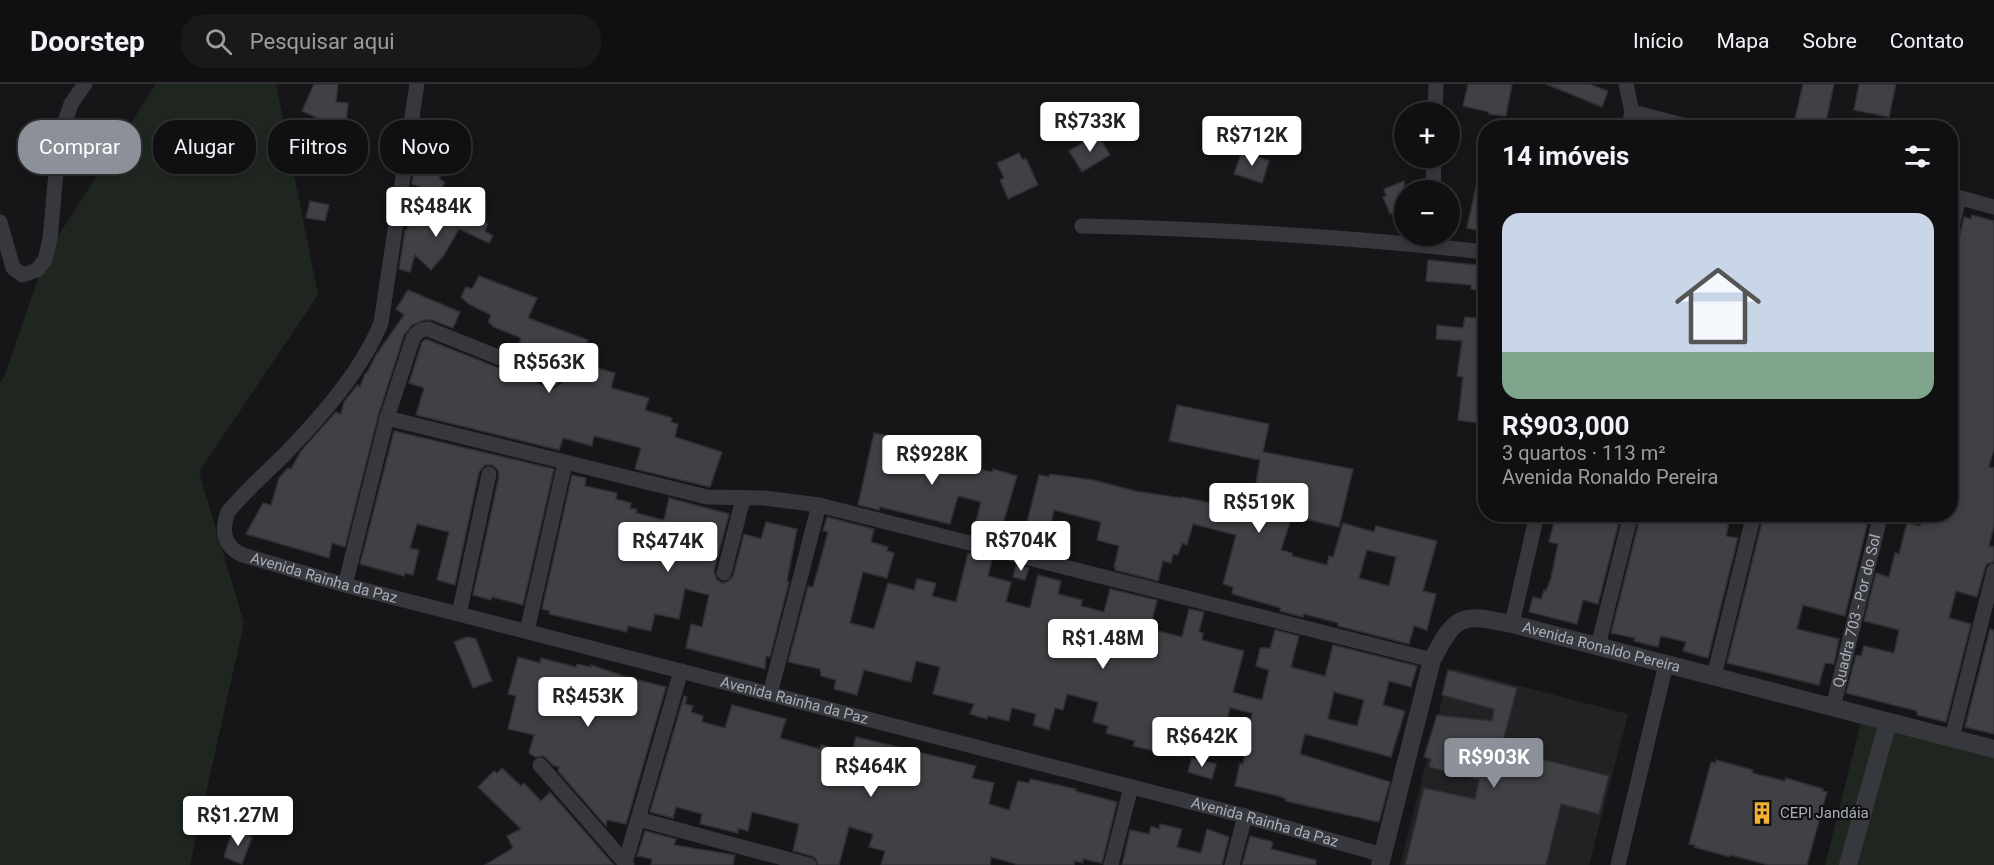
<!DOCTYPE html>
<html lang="pt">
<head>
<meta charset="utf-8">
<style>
	:root { --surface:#101012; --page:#19191b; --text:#f1f3f6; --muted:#9c9d9f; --line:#303032; --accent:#8c9099 }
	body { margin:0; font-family:Roboto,sans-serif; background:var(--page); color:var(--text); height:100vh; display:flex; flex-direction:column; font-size:22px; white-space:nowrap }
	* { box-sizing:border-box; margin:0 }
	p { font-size:20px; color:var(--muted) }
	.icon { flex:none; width:33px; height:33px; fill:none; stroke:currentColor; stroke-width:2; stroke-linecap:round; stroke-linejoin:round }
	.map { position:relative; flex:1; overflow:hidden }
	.side { position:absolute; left:1478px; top:36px; width:480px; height:402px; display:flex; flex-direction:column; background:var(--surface); border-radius:24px; box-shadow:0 3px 9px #0003,0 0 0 2px var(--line) }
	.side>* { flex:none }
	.banner { position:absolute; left:18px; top:36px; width:570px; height:54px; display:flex; gap:12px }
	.tools { position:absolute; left:1394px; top:18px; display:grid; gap:12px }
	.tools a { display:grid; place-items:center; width:66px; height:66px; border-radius:50%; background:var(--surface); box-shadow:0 3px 9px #0003,0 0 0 2px var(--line); font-size:30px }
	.price { position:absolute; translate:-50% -51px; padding:0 14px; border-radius:6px; background:#fff; color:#222; font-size:20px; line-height:39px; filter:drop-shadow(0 2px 3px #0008) }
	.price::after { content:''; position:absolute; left:50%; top:36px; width:18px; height:14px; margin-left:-9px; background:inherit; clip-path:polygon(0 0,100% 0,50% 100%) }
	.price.current { background:var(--accent); color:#fff }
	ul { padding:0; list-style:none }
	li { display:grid; align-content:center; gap:12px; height:318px; padding:0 24px }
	li span { display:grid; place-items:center; height:186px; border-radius:18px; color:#555 }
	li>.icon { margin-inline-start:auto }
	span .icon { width:108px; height:108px; fill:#fffc; stroke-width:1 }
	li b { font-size:26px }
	h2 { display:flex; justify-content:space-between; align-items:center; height:72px; padding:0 24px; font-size:26px }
	.chip { padding:0 21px; border-radius:24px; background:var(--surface); box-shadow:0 3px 9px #0003,0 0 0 2px var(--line); font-size:21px; line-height:54px }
	.chip.current { background:var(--accent); color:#fff }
	header { display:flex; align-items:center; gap:36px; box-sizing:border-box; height:84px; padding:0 30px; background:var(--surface); border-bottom:2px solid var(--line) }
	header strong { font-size:28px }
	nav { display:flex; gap:33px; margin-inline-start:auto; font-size:21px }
	.search { width:420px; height:54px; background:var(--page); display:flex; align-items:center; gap:15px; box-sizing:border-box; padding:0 21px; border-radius:24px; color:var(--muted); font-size:22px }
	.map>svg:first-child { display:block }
</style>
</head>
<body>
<header>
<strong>Doorstep</strong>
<div class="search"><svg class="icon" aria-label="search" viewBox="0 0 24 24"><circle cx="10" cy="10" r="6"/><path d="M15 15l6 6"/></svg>Pesquisar aqui</div>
<nav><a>Início</a><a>Mapa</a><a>Sobre</a><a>Contato</a></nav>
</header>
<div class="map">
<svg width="1994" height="781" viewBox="0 0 1994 781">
	<rect width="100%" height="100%" fill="#161618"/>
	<!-- built -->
	<polygon fill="#222225" points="1450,584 1628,630 1589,781 1400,781"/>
	<!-- green -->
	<g fill="#1e261f">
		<polygon points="156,0 276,0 318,211 199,388 244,539 190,781 0,781 0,298 4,293 47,169"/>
		<polygon points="1863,631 1994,667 1994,781 1825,781"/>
	</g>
	<!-- building -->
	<g fill="#404145" stroke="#303034" stroke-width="1.5" fill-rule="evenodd">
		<polygon points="314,0 338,0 336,18 348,19 346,42 322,39 322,36 302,27"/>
		<polygon points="1468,0 1512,0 1506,32 1489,30 1489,28 1463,22"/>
		<polygon points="1546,0 1589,0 1608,7 1602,23"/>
		<polygon points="1803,0 1834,0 1825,42 1795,35"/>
		<polygon points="1859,0 1896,0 1889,33 1854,26"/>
		<polygon points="1097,50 1110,71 1082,88 1069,67"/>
		<polygon points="1242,67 1269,77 1262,99 1234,90"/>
		<polygon points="1019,69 1023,76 1026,74 1038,101 1008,115 1000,96 1004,94 997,79"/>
		<polygon points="415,77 444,86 439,95 445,98 439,110 412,100"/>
		<polygon points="1479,89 1485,89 1485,148 1467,144"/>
		<polygon points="1404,97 1404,125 1390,130 1383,113 1386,112 1384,105"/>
		<polygon points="310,117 329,121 325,137 306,134"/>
		<polygon points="430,126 460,136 462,132 472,139 476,133 488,140 485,147 493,152 489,159 459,145 444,171 431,186 415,171 410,188 399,185 405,146 407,146 411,130 428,134"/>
		<polygon points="1972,131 1994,137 1994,364 1989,383 1994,384 1994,441 1989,462 1994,463 1994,478 1987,480 1985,484 1977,513 1956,507 1949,534 1971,540 1946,638 1917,631 1917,627 1846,609 1856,571 1861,572 1864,562 1894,569 1899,546 1864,537 1876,489 1889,493 1895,469 1899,470 1907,439 1920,442 1923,430 1950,430 1950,193 1964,133 1971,135"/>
		<polygon points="1428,176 1485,182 1485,208 1471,205 1471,201 1426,197"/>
		<polygon points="479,192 537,214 528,234 588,256 580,275 584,276 583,280 615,289 611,304 649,314 645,326 672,334 671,338 678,340 675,353 722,368 710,403 635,385 641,364 594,352 592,362 563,354 559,366 416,331 424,304 409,299 422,258 426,255 549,304 555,304 562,299 562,293 557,286 522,272 526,264 519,260 521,254 494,243 488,238 491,231 469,220 461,213 466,203 472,205"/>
		<polygon points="408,206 460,228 453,244 432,236 424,236 412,241 404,251 378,332 345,463 332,459 329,474 246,450 263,419 271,421 279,394 288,384 291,385 301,367 336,328 341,330 344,318 355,304 356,304 357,301 360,303 365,290 368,287 376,271 404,231 396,225"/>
		<polygon points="1465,233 1485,235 1485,340 1458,336 1463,293 1457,292 1462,257 1436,255 1437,241 1463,244"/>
		<path d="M1177 321 1269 340 1263 368 1353 385 1339 443 1292 432 1281 466 1292 469V472L1327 481 1329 472 1333 473 1343 439 1374 448 1376 442 1437 457 1423 507 1436 510 1427 546 1414 542 1409 560 1338 542V539L1304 530 1303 533 1280 527 1281 524 1232 510 1233 503 1223 500 1236 451 1193 440 1187 461 1182 459 1178 471 1173 470 1171 479 1163 477 1158 497 1115 486 1116 483H1114L1119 462 1097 456 1101 438 1054 426 1046 463 1035 461 1034 465 1021 462 1039 391 1049 393 1050 390 1093 396 1135 407 1181 414 1182 413 1241 425 1243 415 1253 417 1260 376 1169 357ZM1367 466 1396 473 1389 502 1359 494Z"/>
		<polygon points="394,347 554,385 523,521 492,513 491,516 473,511 499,392 498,386 492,381 485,381 479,388 455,501 437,496 449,448 417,440 410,464 419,466 413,491 405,489 404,492 360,480"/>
		<polygon points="874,349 908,355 905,371 993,388 993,385 1017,392 1000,450 975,441 981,418 958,412 950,440 880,423 879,426 858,421"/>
		<polygon points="572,391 586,394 585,402 617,409 616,415 631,419 630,424 637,425 636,429 664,436 669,414 729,430 714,487 717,496 722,499 727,498 733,492 744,450 761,455 766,438 797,445 787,497 789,498 770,573 766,572 765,585 686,564 691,540 702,543 709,511 685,505 679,535 655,530 651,547 628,542 627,548 549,530 550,527 542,525"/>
		<polygon points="1556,430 1621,430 1598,520 1583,516 1577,540 1529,528 1533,513 1541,515 1544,506 1546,507 1551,494 1558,460 1549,458"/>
		<polygon points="1641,430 1731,430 1726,452 1738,454 1708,574 1683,567 1686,558 1661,552 1658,563 1634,557 1635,554 1611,549"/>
		<polygon points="1764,430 1858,430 1857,435 1868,437 1845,532 1803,521 1797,545 1839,555 1834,580 1825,579 1819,601 1727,579"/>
		<path d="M827 433 874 445 871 458 888 463 887 467 894 469 887 494 863 488 850 539 874 545 888 499 914 506 917 495 936 499 932 512 956 518 968 469 992 475 988 492 1011 498 1006 518 1030 524 1038 491 1061 497 1058 510 1082 516 1081 522 1104 528 1110 505 1157 516 1150 545 1182 553 1189 525 1204 528 1199 548 1203 549 1202 556 1244 567 1233 608 1257 615H1262L1269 586 1256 582 1260 564H1270L1275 546 1299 552 1291 583 1325 592 1333 561 1417 582 1411 603 1389 597 1383 621 1405 627 1391 673 1305 650 1300 670 1390 698 1379 738 1285 717 1286 715 1279 712 1235 702 1240 679 1243 680 1252 629 1230 624 1225 645 1188 636 1178 672 1133 662 1135 657 1106 649 1108 642 1093 638 1098 618 1067 610 1063 626 1055 624 1049 646 1033 641 1036 630 1012 624 1009 637 988 632 987 635 970 630 974 620 933 610 940 583 916 577 911 598 864 586 857 611 834 605 836 596 821 592 820 585 788 578 808 502 813 503 828 448 823 447ZM1334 608 1364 616 1357 642 1328 635Z"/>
		<polygon points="1016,481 1029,484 1025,496 1013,493"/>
		<polygon points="1990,545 1994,546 1994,650 1965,643"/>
		<polygon points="467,553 476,555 492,597 473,604 454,558"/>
		<polygon points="518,573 540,579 541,574 576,583 577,580 591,583 591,581 630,594 666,603 626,740 607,736 606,742 558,687 559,683 553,681 544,672 535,673 529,669 534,651 508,645 516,612 508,610"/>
		<polygon points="1448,586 1517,604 1501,665 1609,692 1599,730 1561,720 1546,781 1405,781 1424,704 1475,715 1479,696 1429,683 1431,675 1424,673 1437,631 1492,637 1494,625 1442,611"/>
		<polygon points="684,612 687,613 685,620 693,622 691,628 703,632 702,638 725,644 732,621 786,635 780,654 820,665 821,661 852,669 856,653 976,682 972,694 994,699 989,720 1009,726 1018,697 1029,699 1030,695 1076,705 1075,707 1117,718 1102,779 1083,775 1083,779 1075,777 1074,781 1019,781 991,773 990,781 881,781 885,767 869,763 873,750 849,743 839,781 818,781 816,775 812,772 793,767 799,740 752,728 748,747 738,744 738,749 700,740 702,730 676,723 673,734 650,728"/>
		<polygon points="1192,674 1216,680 1212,695 1188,688"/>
		<polygon points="1716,676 1753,686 1752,689 1781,696 1785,697 1786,694 1823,705 1822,707 1827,708 1807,781 1769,781 1730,771 1730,773 1694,763 1695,761 1689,760 1711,678 1716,679"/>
		<polygon points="502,684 521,702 524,699 541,717 550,708 614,781 485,781 513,764 507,752 521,745 478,703 494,687 497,689"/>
		<polygon points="1160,740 1182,745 1177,763 1201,769 1207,745 1229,753 1222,781 1122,781 1130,746 1149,750 1151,742 1159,745"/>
		<polygon points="236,747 252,753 242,780 224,773 231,751 234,752"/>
		<polygon points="645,747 676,755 674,761 735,771 733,781 651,781 652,775 637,772"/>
		<polygon points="1250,752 1273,758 1271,765 1316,776 1316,781 1242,781"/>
	</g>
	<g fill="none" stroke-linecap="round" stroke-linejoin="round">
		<!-- minor -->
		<g stroke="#37383d" stroke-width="15">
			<path id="s1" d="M417 0 381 239C361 288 319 335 283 372 264 391 244 408 228 428 221 446 224 463 243 471L345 501 1245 732 1383 771"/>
			<polyline points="1626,0 1632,28 1628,44"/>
			<polyline points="1435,28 1436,0"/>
			<polyline points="1632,28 1695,44"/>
			<polyline points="1433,106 1434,74"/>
			<polyline points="1950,111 1994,123"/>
			<polyline points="0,138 13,184 23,191 37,186 45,176 50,155 59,55 71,20 85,0"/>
			<path d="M1082 142C1217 145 1352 153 1485 168"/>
			<polyline points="1950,151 1959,114"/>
			<polyline points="387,334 707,413 764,414 819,421 1432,576"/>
			<polyline points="724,489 743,415"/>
			<path d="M345 501 387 334 413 254C417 248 421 245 428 245L553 295"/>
			<polyline points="459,530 489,390"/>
			<polyline points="1512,540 1537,430"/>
			<polyline points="527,547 565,379"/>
			<polyline points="1598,562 1631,430"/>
			<polyline points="1714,592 1754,430"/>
			<polyline points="770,610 819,421"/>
			<path id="s2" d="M1833 623 1881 430"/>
			<polyline points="1952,654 1994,487"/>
			<polyline points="540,681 627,781"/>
			<polyline points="638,735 681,587"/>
			<polyline points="625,779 638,735 809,781"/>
			<polyline points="1111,781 1131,703"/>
			<polyline points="1232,781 1245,732"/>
			<polyline points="1618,781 1666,580"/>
		</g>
		<!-- tertiary -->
		<g stroke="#37383d" stroke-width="18">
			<path id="s3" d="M1380 781 1432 576C1457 528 1462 530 1512 540L1994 665"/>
			<polyline points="1848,781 1888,638"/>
		</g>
	</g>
	<!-- icons -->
	<defs>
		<g id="building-bare" transform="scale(1.8)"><path d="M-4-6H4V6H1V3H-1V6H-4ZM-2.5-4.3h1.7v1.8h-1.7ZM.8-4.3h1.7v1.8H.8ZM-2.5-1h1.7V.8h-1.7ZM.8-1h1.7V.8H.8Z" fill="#f2b134" stroke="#111113" stroke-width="2.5" paint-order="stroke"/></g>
	</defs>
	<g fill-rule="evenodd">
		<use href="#building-bare" x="1762" y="729"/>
	</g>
	<g text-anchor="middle" stroke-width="4.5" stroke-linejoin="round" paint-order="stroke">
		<!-- street labels -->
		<g font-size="15" fill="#a8adb8" stroke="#111113">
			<text dy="5" stroke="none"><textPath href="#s1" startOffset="622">Avenida Rainha da Paz</textPath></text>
			<text dy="5" stroke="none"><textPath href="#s2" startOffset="99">Quadra 703 - Por do Sol</textPath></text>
			<text dy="5" stroke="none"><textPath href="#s3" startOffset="405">Avenida Ronaldo Pereira</textPath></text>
			<text dy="5" stroke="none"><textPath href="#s1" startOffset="1108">Avenida Rainha da Paz</textPath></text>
			<text dy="5" stroke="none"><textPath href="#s1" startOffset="1594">Avenida Rainha da Paz</textPath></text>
		</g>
		<!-- poi labels -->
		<g font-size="15" fill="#a8adb8" stroke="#111113" text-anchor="start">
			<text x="1780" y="734">CEPI Jandáia</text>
		</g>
	</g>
</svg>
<div class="tools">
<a>+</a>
<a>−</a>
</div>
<b class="price" style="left:1090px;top:69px">R$733K</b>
<b class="price" style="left:1252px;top:83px">R$712K</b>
<b class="price" style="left:436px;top:154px">R$484K</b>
<b class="price" style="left:549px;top:310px">R$563K</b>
<b class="price" style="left:932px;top:402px">R$928K</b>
<b class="price" style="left:1259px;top:450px">R$519K</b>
<b class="price" style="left:1021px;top:488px">R$704K</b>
<b class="price" style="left:668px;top:489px">R$474K</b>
<b class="price" style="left:1103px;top:586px">R$1.48M</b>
<b class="price" style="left:588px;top:644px">R$453K</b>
<b class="price" style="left:1202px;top:684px">R$642K</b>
<b class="price current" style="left:1494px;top:705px">R$903K</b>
<b class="price" style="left:871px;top:714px">R$464K</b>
<b class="price" style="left:238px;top:763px">R$1.27M</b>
<div class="banner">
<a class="chip current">Comprar</a>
<a class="chip">Alugar</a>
<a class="chip">Filtros</a>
<a class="chip">Novo</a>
</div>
<section class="side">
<h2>14 imóveis<svg class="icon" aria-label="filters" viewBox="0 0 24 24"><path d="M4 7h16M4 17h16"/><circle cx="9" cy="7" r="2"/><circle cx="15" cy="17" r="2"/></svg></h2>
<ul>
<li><span style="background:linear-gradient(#c9d6e8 75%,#7fa58c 0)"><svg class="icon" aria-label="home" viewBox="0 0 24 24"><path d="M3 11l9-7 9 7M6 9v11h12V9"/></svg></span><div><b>R$903,000</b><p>3 quartos · 113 m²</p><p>Avenida Ronaldo Pereira</p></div></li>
</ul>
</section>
</div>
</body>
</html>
